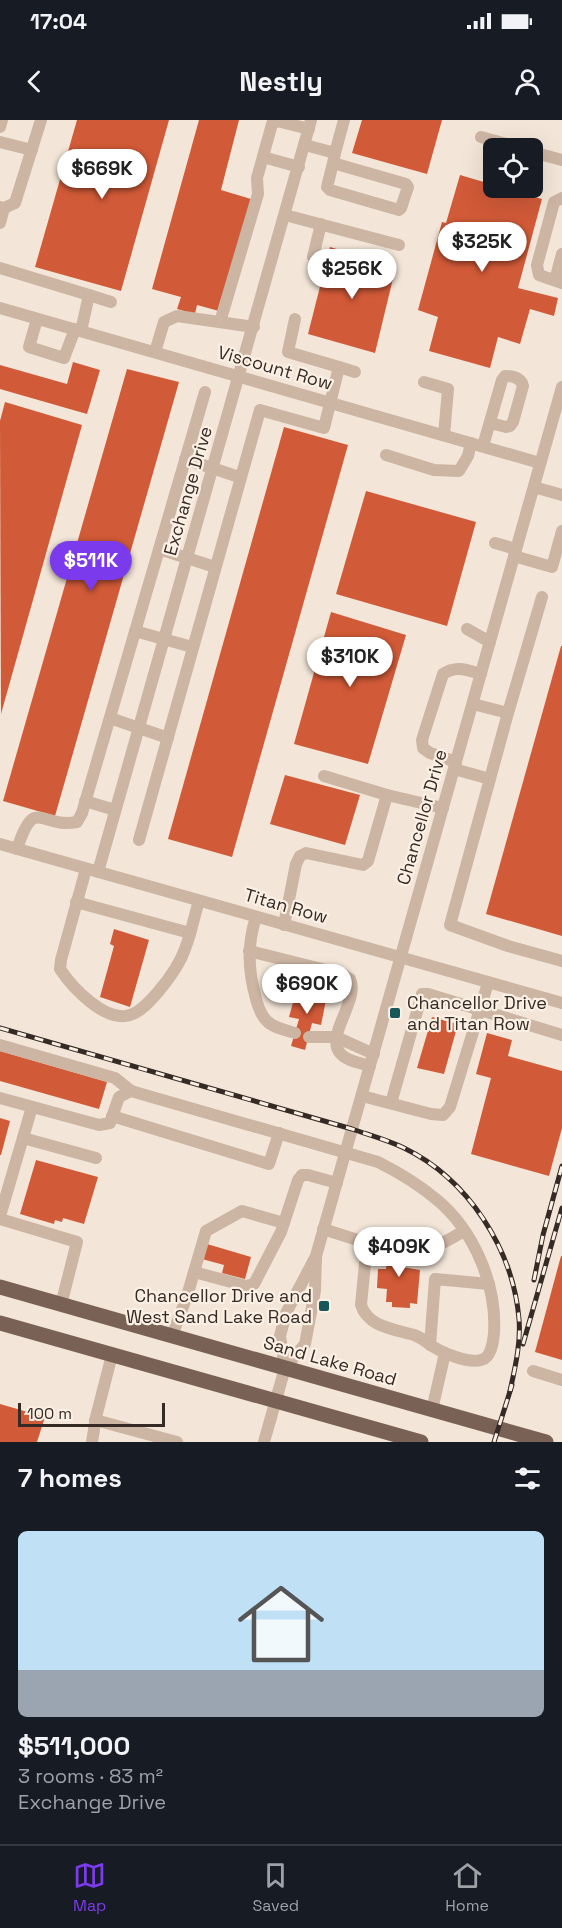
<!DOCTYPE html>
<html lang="en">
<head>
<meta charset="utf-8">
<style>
	:root { --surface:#171b24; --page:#20242c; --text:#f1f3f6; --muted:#9ea1a6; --line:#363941; --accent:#7c3aed }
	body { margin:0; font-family:"Space Grotesk",sans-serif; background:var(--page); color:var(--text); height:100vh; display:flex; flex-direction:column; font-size:22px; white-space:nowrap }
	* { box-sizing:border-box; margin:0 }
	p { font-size:20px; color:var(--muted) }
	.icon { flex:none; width:33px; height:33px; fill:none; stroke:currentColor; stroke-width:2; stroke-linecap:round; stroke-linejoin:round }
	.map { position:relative; height:1322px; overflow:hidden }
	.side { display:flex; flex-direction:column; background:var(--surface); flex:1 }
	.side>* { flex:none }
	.controls { position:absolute; left:483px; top:18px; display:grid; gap:12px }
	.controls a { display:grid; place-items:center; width:60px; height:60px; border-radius:9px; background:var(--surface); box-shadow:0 6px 24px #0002; font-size:30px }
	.scale { position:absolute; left:18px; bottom:15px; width:147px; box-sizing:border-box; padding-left:6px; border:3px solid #362a26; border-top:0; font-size:16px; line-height:21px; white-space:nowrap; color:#362a26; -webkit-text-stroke:4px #fbf0e4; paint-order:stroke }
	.price { position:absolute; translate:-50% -51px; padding:0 14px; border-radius:21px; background:#fff; color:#222; font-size:20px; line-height:39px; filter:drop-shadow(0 2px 3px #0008) }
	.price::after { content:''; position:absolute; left:50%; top:36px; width:18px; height:14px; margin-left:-9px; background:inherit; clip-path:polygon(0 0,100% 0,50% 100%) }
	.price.current { background:var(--accent); color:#fff }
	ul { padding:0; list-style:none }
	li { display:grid; align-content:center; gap:12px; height:318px; padding:0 18px }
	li+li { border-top:2px solid var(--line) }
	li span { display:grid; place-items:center; height:186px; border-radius:9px; color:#555 }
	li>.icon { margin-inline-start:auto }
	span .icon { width:108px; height:108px; fill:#fffc; stroke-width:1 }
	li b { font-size:26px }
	h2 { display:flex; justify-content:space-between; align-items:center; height:72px; padding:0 18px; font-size:26px }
	.status { display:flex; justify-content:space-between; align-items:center; height:42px; padding:0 30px; background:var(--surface); direction:ltr }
	.status svg { height:16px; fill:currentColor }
	header { display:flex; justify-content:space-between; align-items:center; height:78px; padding:0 18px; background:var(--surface); font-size:27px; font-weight:700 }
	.menu { display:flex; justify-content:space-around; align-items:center; height:84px; border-top:2px solid var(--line); background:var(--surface); font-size:16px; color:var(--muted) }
	.menu a { display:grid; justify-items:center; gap:3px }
	.menu .current { color:var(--accent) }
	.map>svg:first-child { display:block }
</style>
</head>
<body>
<div class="status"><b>17:04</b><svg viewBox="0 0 49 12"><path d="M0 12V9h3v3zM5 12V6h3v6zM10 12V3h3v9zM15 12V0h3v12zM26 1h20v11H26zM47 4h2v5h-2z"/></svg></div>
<header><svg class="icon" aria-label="back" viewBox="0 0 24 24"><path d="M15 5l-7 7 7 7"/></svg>Nestly<svg class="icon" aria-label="person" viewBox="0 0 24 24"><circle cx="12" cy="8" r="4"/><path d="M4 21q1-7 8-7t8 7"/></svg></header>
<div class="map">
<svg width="562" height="1322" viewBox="0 0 562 1322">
	<rect width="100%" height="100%" fill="#f3e6d8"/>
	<!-- building -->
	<g fill="#d15a38">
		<polygon points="77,0 169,0 121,171 35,147"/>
		<polygon points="199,0 239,0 221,70 251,79 219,191 197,185 195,194 177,189 181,177 152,169"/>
		<polygon points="362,0 442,0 427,54 352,33"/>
		<polygon points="460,55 494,65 494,68 501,68 542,79 518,168 558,178 554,196 530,189 520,224 498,217 490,248 429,231 438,197 418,190 442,102 446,103"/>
		<polygon points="330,127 396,146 375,233 308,214"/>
		<polygon points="73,242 100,250 87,294 0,269 0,245 67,264"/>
		<polygon points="127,249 179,262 55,696 3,681"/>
		<polygon points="5,282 82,305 1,594 0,301"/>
		<polygon points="284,307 348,325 232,737 168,719"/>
		<polygon points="366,371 476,402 447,506 336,474"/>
		<polygon points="331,492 406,515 368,644 294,624"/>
		<polygon points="561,526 562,526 562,816 486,794"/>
		<polygon points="285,655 360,675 345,725 270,704"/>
		<polygon points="114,809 149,820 130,887 100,877 114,826 110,824"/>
		<polygon points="297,868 327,875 321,905 312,903 305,930 291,926 299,899 289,897"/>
		<polygon points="432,897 458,904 444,954 417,948"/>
		<polygon points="487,913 512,920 508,936 562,951 562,1008 549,1056 471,1034 491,958 476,954"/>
		<polygon points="0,931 107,962 99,989 0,961"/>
		<polygon points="0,998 10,1001 1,1035 0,1035"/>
		<polygon points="36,1040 98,1057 84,1104 63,1098 62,1102 55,1100 54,1104 20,1094"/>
		<polygon points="389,1119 405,1120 402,1147 420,1150 417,1184 410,1183 410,1188 392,1187 392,1182 386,1182 387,1169 377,1168 378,1149 386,1149"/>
		<polygon points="207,1124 251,1137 245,1159 222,1153 224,1145 202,1139"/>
		<polygon points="561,1136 562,1136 562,1240 535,1232"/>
		<polygon points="0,1284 45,1297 37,1322 0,1322"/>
	</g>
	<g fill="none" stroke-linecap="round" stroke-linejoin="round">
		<!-- minor -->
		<g stroke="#ccb5a3" stroke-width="12">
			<polyline points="0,7 2,0"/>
			<polyline points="481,17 521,28"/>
			<polyline points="0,22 32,30"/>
			<polyline points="305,25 335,33 344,0"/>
			<polyline points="532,32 562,40"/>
			<polyline points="263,37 299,47"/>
			<polyline points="333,43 327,67 330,70 399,90 401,88 408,67 406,64 333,43 335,33"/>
			<polyline points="562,78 554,82 553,86 537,145 539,155 562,163"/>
			<polyline points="0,87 4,88 15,83 41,0"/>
			<polyline points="285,95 399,125"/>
			<polyline points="0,103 4,88"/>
			<polyline points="313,137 321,104"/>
			<polyline points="0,148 89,175 81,211"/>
			<polyline points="555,160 562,134"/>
			<polyline points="89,175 111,182"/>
			<polyline points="0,188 540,343"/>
			<polyline points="37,199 29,227 64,238 75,209"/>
			<polyline points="220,202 258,74 257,58 272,4 277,1 309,9"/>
			<polyline points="155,232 164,202 177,196 254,207"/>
			<polyline points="339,247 355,252"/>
			<polyline points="424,262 448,269 444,315"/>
			<path d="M483 326 502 260 505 256C513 256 521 258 523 266L513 302 510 306 506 307 490 303"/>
			<polyline points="386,335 434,350 459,351 468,336 471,323"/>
			<polyline points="185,339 239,357"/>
			<polyline points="534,367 562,375"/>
			<polyline points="495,423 516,429"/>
			<polyline points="159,429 215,447"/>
			<polyline points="514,436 552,447 562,411"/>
			<polyline points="467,509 490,522"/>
			<polyline points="135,511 192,527"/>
			<polyline points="473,584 508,593 450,805 508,826 562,841"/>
			<polyline points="508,593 542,477"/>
			<polyline points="110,598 168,618"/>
			<path d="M456 642 430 633 423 628 422 620 443 554C456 545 467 550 481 554"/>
			<polyline points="454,649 490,659"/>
			<polyline points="324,656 387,675 443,688"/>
			<polyline points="85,681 115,690"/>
			<polyline points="139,720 260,290 324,308 339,247 288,232 295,199"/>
			<polyline points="0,724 562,883"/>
			<path d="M17 729C35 674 40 709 77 702L82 693 205 272"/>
			<path d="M86 749 61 840 60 849C72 867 105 903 130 895 141 892 151 880 158 872 169 859 179 846 185 829 191 814 194 797 199 781"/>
			<polyline points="98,752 311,0"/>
			<polyline points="76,782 190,813"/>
			<path d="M256 797C247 825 248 850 256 879 258 886 260 894 266 900 273 908 285 910 295 913"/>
			<polyline points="284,805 296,744 300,736 306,733 363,745 368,741 387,675"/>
			<path d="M249 831 342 854 350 859C360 880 325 915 340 933 346 941 361 943 370 946"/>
			<polyline points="309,917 336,917 374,934"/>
			<polyline points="0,925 115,958 131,971"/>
			<polyline points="362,976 431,994 443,995 450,987 488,863"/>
			<path d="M0 978 99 1005 110 1003 119 977 131 971 378 1042C398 1052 418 1064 436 1079 474 1110 497 1165 494 1213 493 1223 491 1238 481 1240 468 1244 440 1232 429 1224 424 1220 420 1217 414 1215 394 1209 368 1207 361 1185L367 1123 323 1109"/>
			<polyline points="391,983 422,874 428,874 562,915"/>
			<polyline points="112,996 269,1044 279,1013"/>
			<polyline points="23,1018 96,1038"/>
			<polyline points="0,1096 32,987"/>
			<polyline points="0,1099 77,1122 61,1185"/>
			<polyline points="367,1123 386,1130"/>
			<path d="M405 1132C432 1130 442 1124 464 1111"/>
			<polyline points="194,1152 246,1166 254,1164 281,1112 298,1060 302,1055 308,1055 337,1063"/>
			<polyline points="172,1216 187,1176 206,1111 242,1091 284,1103"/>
			<polyline points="430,1225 435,1159 489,1164"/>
			<polyline points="285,1248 305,1224 315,1171 316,1138"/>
			<polyline points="533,1251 562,1260"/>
			<polyline points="432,1290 445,1233"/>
			<polyline points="95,1300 177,1322"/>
			<polyline points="92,1322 96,1297 112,1235"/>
			<polyline points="264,1322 285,1248 280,1216 286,1193 316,1136 562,267"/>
		</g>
		<!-- major -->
		<g stroke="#7a6155" stroke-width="15">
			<polyline points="0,1167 546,1322"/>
			<polyline points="0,1203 421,1322"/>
		</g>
		<!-- rail casing -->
		<g stroke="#362a26" stroke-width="5">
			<g id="rail">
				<path d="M0 908 352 1009C369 1015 387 1020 404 1028 468 1059 513 1129 519 1199 521 1223 515 1248 510 1271"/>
				<polyline points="534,1160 543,1115 562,1046"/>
				<polyline points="523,1224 562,1088"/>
				<polyline points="494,1322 512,1265"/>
			</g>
		</g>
		<!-- rail -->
		<use href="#rail" stroke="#fbf0e4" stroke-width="3" stroke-dasharray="9" stroke-linecap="butt"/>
	</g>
	<!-- markers -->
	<g fill="#18585b" stroke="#fbf0e4" stroke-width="2">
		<rect x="389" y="887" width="12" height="12" rx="3"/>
		<rect x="318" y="1180" width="12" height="12" rx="3"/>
	</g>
	<g text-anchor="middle" stroke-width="4.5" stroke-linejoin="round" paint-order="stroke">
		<!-- street labels -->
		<g font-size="18" fill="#362a26" stroke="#fbf0e4">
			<text transform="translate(275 248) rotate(16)" y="6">Viscount Row</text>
			<text transform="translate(188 371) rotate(-74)" y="6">Exchange Drive</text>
			<text transform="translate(422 697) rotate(-74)" y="6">Chancellor Drive</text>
			<text transform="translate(286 786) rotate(16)" y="6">Titan Row</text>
			<text transform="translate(330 1241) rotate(16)" y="6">Sand Lake Road</text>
		</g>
		<!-- poi labels -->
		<g font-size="18" fill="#362a26" stroke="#fbf0e4" text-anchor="start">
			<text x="407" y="889">Chancellor Drive<tspan x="407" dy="21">and Titan Row</tspan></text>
			<text x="312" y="1182" text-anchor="end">Chancellor Drive and<tspan x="312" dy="21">West Sand Lake Road</tspan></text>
		</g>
	</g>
</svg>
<div class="controls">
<a><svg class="icon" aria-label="locate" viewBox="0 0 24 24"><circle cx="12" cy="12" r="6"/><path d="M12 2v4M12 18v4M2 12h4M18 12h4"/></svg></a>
</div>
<div class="scale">100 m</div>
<b class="price" style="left:102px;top:80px">$669K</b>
<b class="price" style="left:482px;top:153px">$325K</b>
<b class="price" style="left:352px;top:180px">$256K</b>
<b class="price current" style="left:91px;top:472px">$511K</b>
<b class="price" style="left:350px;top:568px">$310K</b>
<b class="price" style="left:307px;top:895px">$690K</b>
<b class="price" style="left:399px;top:1158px">$409K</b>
</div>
<section class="side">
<h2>7 homes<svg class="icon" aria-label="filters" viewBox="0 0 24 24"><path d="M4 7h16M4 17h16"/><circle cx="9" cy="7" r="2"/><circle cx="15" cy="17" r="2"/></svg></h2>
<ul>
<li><span style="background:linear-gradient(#bfe0f5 75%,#9aa5b1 0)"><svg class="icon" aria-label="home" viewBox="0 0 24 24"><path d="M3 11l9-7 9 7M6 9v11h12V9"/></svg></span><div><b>$511,000</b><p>3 rooms · 83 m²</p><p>Exchange Drive</p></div></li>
</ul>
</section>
<nav class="menu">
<a class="current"><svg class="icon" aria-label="map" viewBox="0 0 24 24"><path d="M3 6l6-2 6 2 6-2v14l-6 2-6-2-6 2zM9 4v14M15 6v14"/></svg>Map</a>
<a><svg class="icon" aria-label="saved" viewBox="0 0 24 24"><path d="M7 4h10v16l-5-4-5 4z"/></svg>Saved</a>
<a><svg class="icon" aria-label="home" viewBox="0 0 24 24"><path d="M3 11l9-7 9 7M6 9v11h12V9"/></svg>Home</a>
</nav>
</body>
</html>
